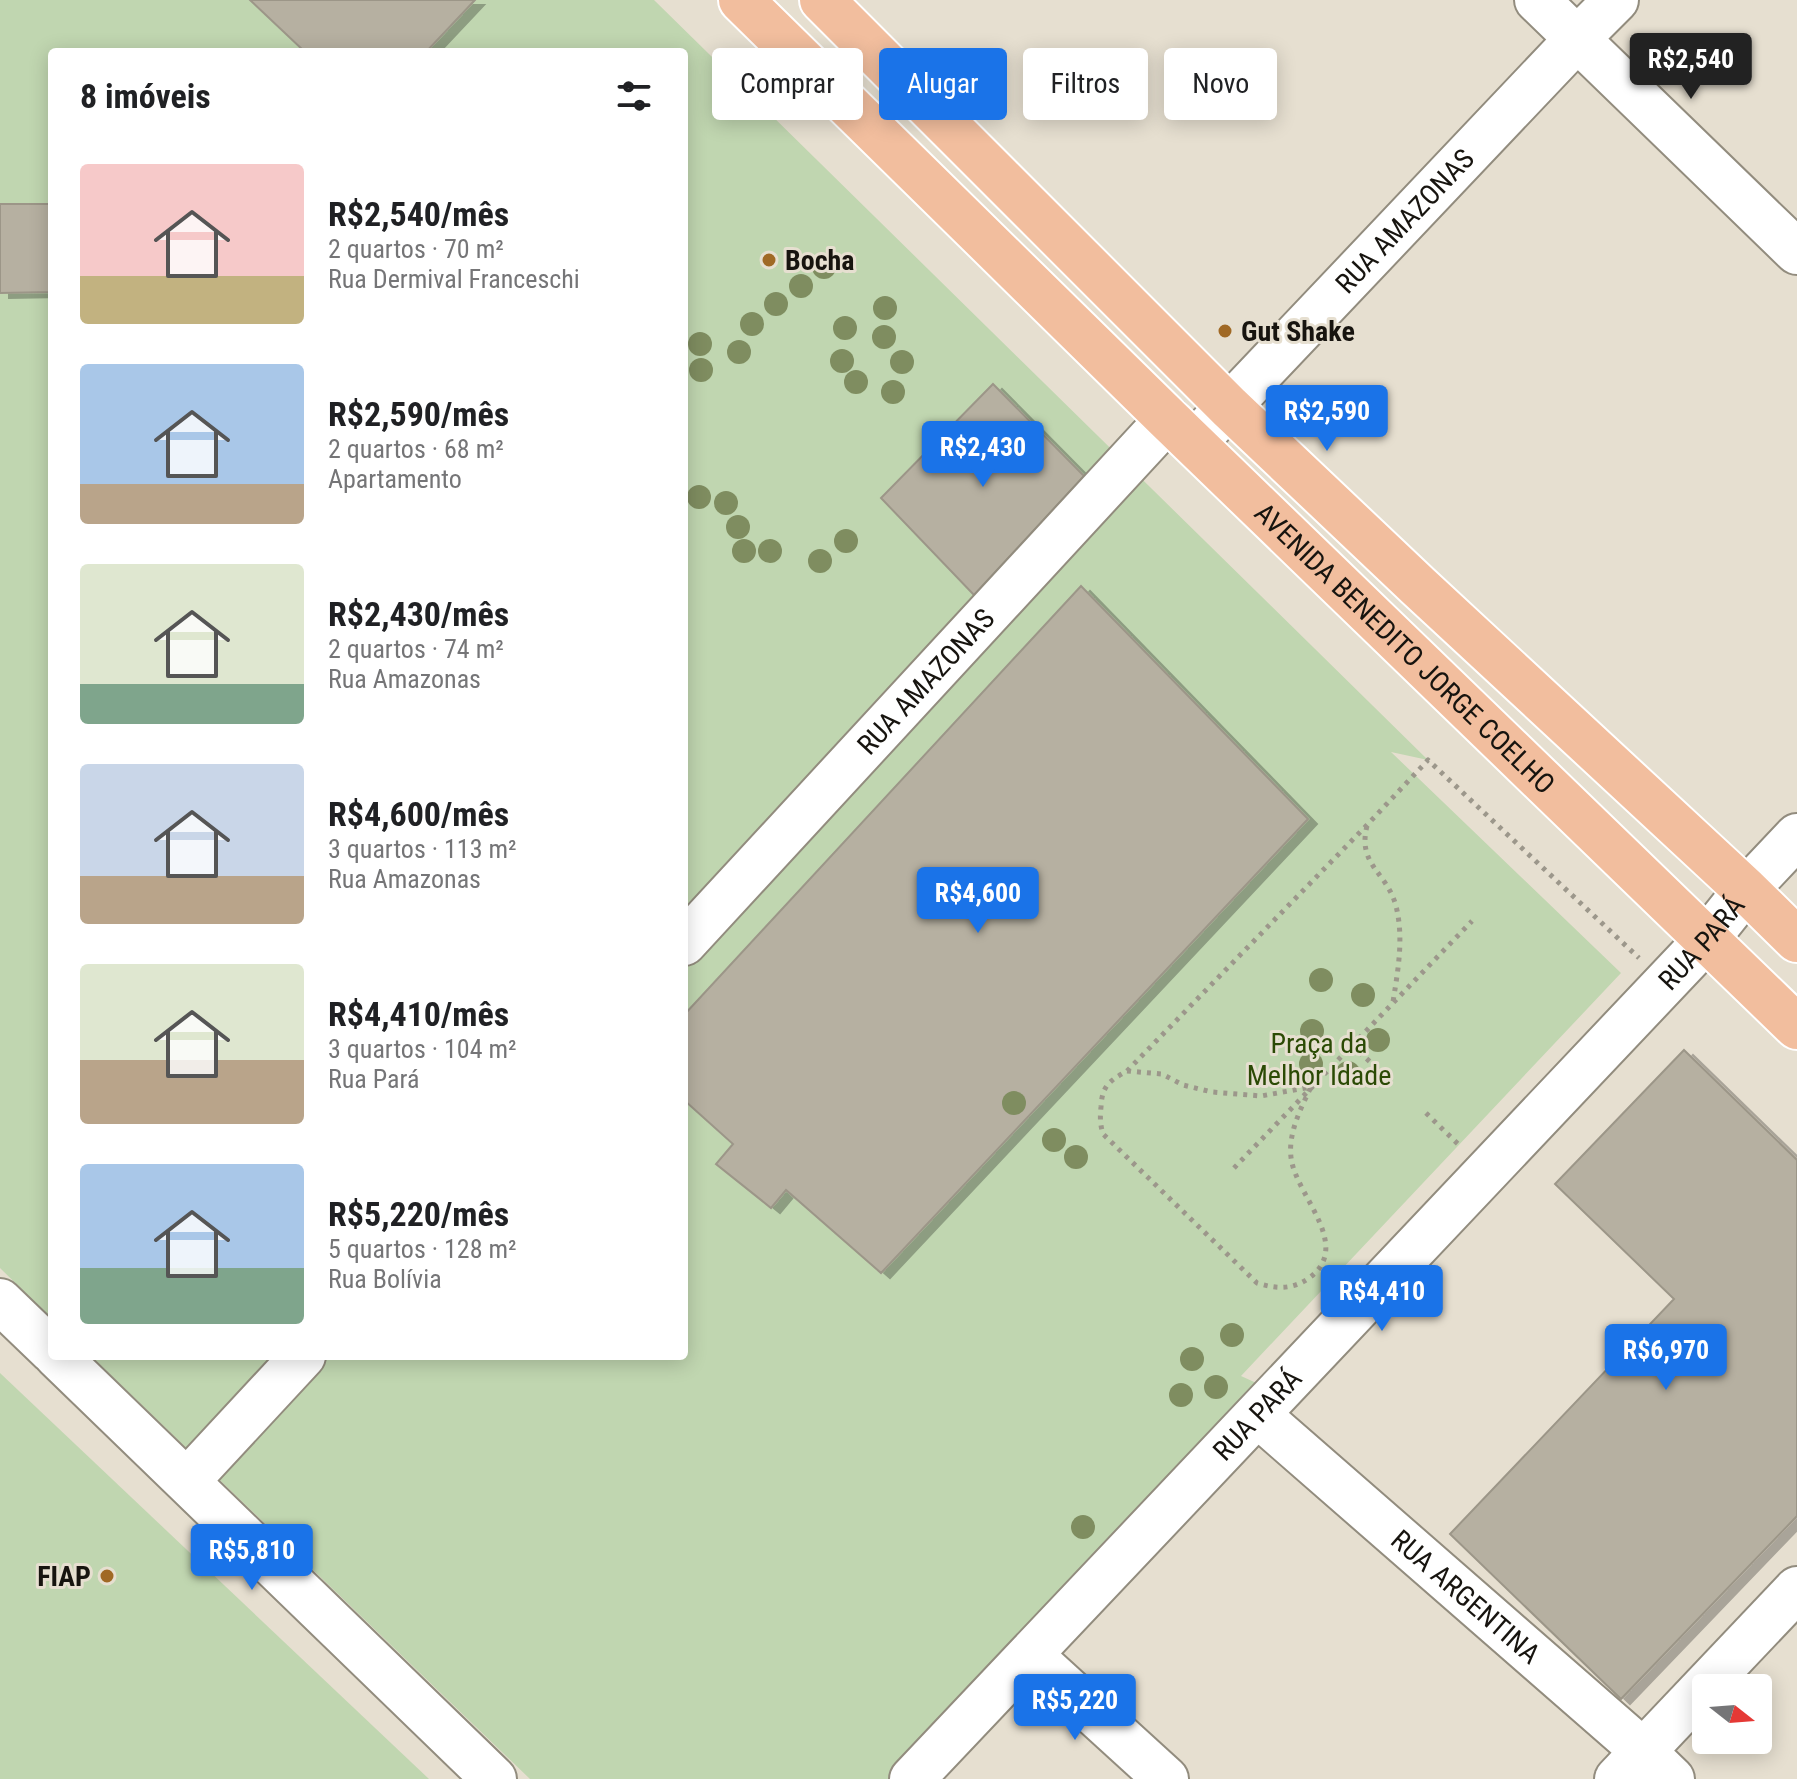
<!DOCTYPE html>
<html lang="pt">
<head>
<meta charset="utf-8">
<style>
	:root { --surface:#fff; --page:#f6f6f6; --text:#202124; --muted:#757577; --accent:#1a73e8 }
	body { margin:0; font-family:"Roboto Condensed",sans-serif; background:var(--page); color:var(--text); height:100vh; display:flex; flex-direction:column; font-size:30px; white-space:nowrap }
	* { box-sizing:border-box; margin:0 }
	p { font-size:26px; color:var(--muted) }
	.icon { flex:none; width:44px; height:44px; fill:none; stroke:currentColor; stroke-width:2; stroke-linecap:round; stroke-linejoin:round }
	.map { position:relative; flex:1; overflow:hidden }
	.sheet { position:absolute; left:48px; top:48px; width:640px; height:1312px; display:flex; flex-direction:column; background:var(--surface); border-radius:8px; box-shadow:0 4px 20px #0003 }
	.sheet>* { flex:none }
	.top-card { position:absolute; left:712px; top:48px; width:760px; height:72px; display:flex; gap:16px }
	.needle { width:52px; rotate:107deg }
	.buttons { position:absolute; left:1692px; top:1674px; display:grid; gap:16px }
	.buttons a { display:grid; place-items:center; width:80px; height:80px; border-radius:8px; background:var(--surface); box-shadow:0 4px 20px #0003; font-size:40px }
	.price { position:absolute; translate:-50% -68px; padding:0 18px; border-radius:8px; background:var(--accent); color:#fff; font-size:26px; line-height:52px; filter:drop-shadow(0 2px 4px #0008) }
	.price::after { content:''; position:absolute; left:50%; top:48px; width:24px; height:18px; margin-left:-12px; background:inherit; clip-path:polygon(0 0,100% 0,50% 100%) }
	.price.on { background:#222; color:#fff }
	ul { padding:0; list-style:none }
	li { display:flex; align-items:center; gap:24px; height:200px; padding:0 32px }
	li span { display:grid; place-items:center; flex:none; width:224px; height:160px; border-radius:8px; color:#555 }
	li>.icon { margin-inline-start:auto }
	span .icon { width:96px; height:96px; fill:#fffc; stroke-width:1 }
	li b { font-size:34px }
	h2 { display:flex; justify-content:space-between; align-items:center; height:96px; padding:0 32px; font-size:34px }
	.tag { padding:0 28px; border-radius:8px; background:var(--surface); box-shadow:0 4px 20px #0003; font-size:28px; line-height:72px }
	.tag.on { background:var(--accent); color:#fff }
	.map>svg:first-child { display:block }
</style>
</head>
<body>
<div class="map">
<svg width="1797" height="1779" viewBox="0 0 1797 1779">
	<defs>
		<filter id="shadow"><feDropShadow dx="9" dy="5" stdDeviation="0" flood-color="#0004"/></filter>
	</defs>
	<rect width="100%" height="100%" fill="#e6dfd0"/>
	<!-- green -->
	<g fill="#c0d6b0">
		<polygon points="0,0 250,0 305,52 52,52 52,1319 0,1268"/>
		<polygon points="475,0 654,0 1428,760 1391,752 1621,973 1241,1376 1263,1386 892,1779 530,1779 91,1356 684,1356 684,52 426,52"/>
		<polygon points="0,1373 429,1779 0,1779"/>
	</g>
	<!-- building -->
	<g fill="#b6b0a1" stroke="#9c9688" stroke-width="2" filter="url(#shadow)">
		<polygon points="250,0 475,0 426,52 305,52"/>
		<polygon points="0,204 52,204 52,292 0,293"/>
		<polygon points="993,384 1084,476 974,595 881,498"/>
		<polygon points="1081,586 1308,819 881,1273 786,1190 771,1208 716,1164 733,1144 684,1100 684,1015"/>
		<polygon points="1684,1050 1797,1160 1797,1516 1621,1699 1450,1534 1674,1299 1555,1184"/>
	</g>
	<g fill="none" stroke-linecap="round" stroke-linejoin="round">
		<!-- minor casing -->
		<g stroke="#928c7e" stroke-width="48">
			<g id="minor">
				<polyline points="1537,0 1797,252"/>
				<path id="s1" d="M1194 443 1578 38 1616 0"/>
				<path id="s2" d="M684 943 1168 419"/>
				<polyline points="0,1301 52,1351"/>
				<polyline points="57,1356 494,1779"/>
				<path id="s3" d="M1258 1415 1643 1751 1672 1779"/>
				<polyline points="187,1481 303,1356"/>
				<polyline points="1030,1655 1166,1779"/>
				<path id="s4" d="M912 1779 1706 940 1746 890 1797 836"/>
				<polyline points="1617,1779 1797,1589"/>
			</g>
		</g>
		<!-- major casing -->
		<g stroke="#fff" stroke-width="48">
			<g id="major">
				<path id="s5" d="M741 0 1168 419 1797 1027"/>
				<polyline points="822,0 1229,407 1418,586 1746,890 1797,940"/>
			</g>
		</g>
		<!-- path -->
		<g stroke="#9c978b" stroke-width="5" stroke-dasharray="4 6" stroke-linecap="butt">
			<path d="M1367 826C1357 865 1387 872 1396 906 1404 938 1398 970 1393 1002"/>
			<polyline points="1352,1045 1384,1075"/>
			<polyline points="1127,1071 1367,825 1428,760 1639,958"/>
			<path d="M1127 1071 1162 1074 1183 1085 1212 1092 1261 1096 1311 1087C1300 1110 1286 1137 1292 1163 1300 1199 1352 1247 1309 1278 1292 1290 1276 1289 1257 1283L1103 1134C1100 1124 1100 1117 1101 1107 1102 1086 1109 1081 1127 1071Z"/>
			<polyline points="1426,1113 1459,1145"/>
			<polyline points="1234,1168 1472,921"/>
		</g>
		<!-- minor -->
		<use href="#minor" stroke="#fff" stroke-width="44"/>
		<!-- major -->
		<use href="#major" stroke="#f2be9e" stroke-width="44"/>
	</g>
	<!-- trees -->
	<g fill="#7f8d60">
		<circle cx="824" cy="267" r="12"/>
		<circle cx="801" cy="286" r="12"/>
		<circle cx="776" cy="304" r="12"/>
		<circle cx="885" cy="308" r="12"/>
		<circle cx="752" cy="324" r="12"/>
		<circle cx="845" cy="328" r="12"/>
		<circle cx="884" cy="337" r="12"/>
		<circle cx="700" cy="344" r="12"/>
		<circle cx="739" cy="352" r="12"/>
		<circle cx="842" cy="361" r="12"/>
		<circle cx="902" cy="362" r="12"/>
		<circle cx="701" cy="370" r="12"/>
		<circle cx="856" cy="382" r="12"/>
		<circle cx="893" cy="392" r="12"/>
		<circle cx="699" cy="497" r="12"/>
		<circle cx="726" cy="503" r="12"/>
		<circle cx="738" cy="527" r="12"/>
		<circle cx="846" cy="541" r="12"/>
		<circle cx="744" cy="551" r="12"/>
		<circle cx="770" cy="551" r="12"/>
		<circle cx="820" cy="561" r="12"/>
		<circle cx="1321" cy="980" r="12"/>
		<circle cx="1363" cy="995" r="12"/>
		<circle cx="1312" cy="1031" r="12"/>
		<circle cx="1378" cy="1040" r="12"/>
		<circle cx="1311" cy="1064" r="12"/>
		<circle cx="1348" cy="1073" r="12"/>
		<circle cx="1014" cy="1103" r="12"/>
		<circle cx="1054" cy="1140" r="12"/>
		<circle cx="1076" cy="1157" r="12"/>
		<circle cx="1232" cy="1335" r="12"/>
		<circle cx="1192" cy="1359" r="12"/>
		<circle cx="1216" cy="1387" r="12"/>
		<circle cx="1181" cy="1395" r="12"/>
		<circle cx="1083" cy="1527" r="12"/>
	</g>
	<!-- markers -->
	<g fill="#a06925" stroke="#e6dfd0" stroke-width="3">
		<circle cx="769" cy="260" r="8"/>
		<circle cx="1225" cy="331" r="8"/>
		<circle cx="107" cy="1576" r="8"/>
	</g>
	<g text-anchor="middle" stroke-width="6" stroke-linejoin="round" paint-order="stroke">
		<!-- street labels -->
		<g font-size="28" fill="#17140f" stroke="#e6dfd0">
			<text dy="10" stroke="none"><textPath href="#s1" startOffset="306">RUA AMAZONAS</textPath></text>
			<text dy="10" stroke="none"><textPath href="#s5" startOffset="928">AVENIDA BENEDITO JORGE COELHO</textPath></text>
			<text dy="10" stroke="none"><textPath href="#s2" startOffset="356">RUA AMAZONAS</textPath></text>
			<text dy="10" stroke="none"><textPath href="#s4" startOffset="1150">RUA PARÁ</textPath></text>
			<text dy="10" stroke="none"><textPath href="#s4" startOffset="502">RUA PARÁ</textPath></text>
			<text dy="10" stroke="none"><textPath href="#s3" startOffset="276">RUA ARGENTINA</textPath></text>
		</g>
		<!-- poi labels -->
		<g font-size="28" font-weight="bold" fill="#17140f" stroke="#e6dfd0" text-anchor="start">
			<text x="785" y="270">Bocha</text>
			<text x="1241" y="341">Gut Shake</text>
			<text x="91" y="1586" text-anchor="end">FIAP</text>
		</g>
		<!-- park labels -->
		<g font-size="28" fill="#2b4a05" stroke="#e6dfd0">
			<text x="1319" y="1053">Praça da<tspan x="1319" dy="32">Melhor Idade</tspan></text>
		</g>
	</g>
</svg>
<div class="buttons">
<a><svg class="needle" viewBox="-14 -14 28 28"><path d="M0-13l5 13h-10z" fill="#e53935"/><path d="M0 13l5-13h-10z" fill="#757577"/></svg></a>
</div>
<b class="price on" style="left:1691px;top:101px">R$2,540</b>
<b class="price" style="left:1327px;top:453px">R$2,590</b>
<b class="price" style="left:983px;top:489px">R$2,430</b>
<b class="price" style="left:978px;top:935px">R$4,600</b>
<b class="price" style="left:1382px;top:1333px">R$4,410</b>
<b class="price" style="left:1666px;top:1392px">R$6,970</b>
<b class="price" style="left:252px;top:1592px">R$5,810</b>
<b class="price" style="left:1075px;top:1742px">R$5,220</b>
<div class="top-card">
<a class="tag">Comprar</a>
<a class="tag on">Alugar</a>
<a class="tag">Filtros</a>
<a class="tag">Novo</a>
</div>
<section class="sheet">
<h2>8 imóveis<svg class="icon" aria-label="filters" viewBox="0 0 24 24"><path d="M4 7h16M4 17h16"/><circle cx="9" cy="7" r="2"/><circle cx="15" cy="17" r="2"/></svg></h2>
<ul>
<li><span style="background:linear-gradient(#f6c9c9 70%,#c2b280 0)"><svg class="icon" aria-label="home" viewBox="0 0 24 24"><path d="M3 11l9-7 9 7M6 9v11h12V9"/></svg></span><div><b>R$2,540/mês</b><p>2 quartos · 70 m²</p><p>Rua Dermival Franceschi</p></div></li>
<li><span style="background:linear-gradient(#a9c7e8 75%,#b9a48a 0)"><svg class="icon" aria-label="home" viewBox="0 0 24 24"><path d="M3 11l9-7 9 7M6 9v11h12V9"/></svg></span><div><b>R$2,590/mês</b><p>2 quartos · 68 m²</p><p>Apartamento</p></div></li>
<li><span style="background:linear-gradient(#dfe7d0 75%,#7fa58c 0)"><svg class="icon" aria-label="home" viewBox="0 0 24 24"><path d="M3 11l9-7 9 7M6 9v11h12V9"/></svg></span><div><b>R$2,430/mês</b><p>2 quartos · 74 m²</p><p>Rua Amazonas</p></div></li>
<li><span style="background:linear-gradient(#c9d6e8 70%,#b9a48a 0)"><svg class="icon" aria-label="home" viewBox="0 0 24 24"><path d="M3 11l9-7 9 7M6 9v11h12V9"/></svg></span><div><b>R$4,600/mês</b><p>3 quartos · 113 m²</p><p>Rua Amazonas</p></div></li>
<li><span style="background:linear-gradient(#dfe7d0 60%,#b9a48a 0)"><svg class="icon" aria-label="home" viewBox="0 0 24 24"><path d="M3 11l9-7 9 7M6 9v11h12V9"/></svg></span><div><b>R$4,410/mês</b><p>3 quartos · 104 m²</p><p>Rua Pará</p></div></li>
<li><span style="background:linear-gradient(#a9c7e8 65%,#7fa58c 0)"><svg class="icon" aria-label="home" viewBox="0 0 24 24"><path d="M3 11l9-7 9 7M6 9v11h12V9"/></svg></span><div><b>R$5,220/mês</b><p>5 quartos · 128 m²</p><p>Rua Bolívia</p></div></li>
</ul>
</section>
</div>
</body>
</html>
